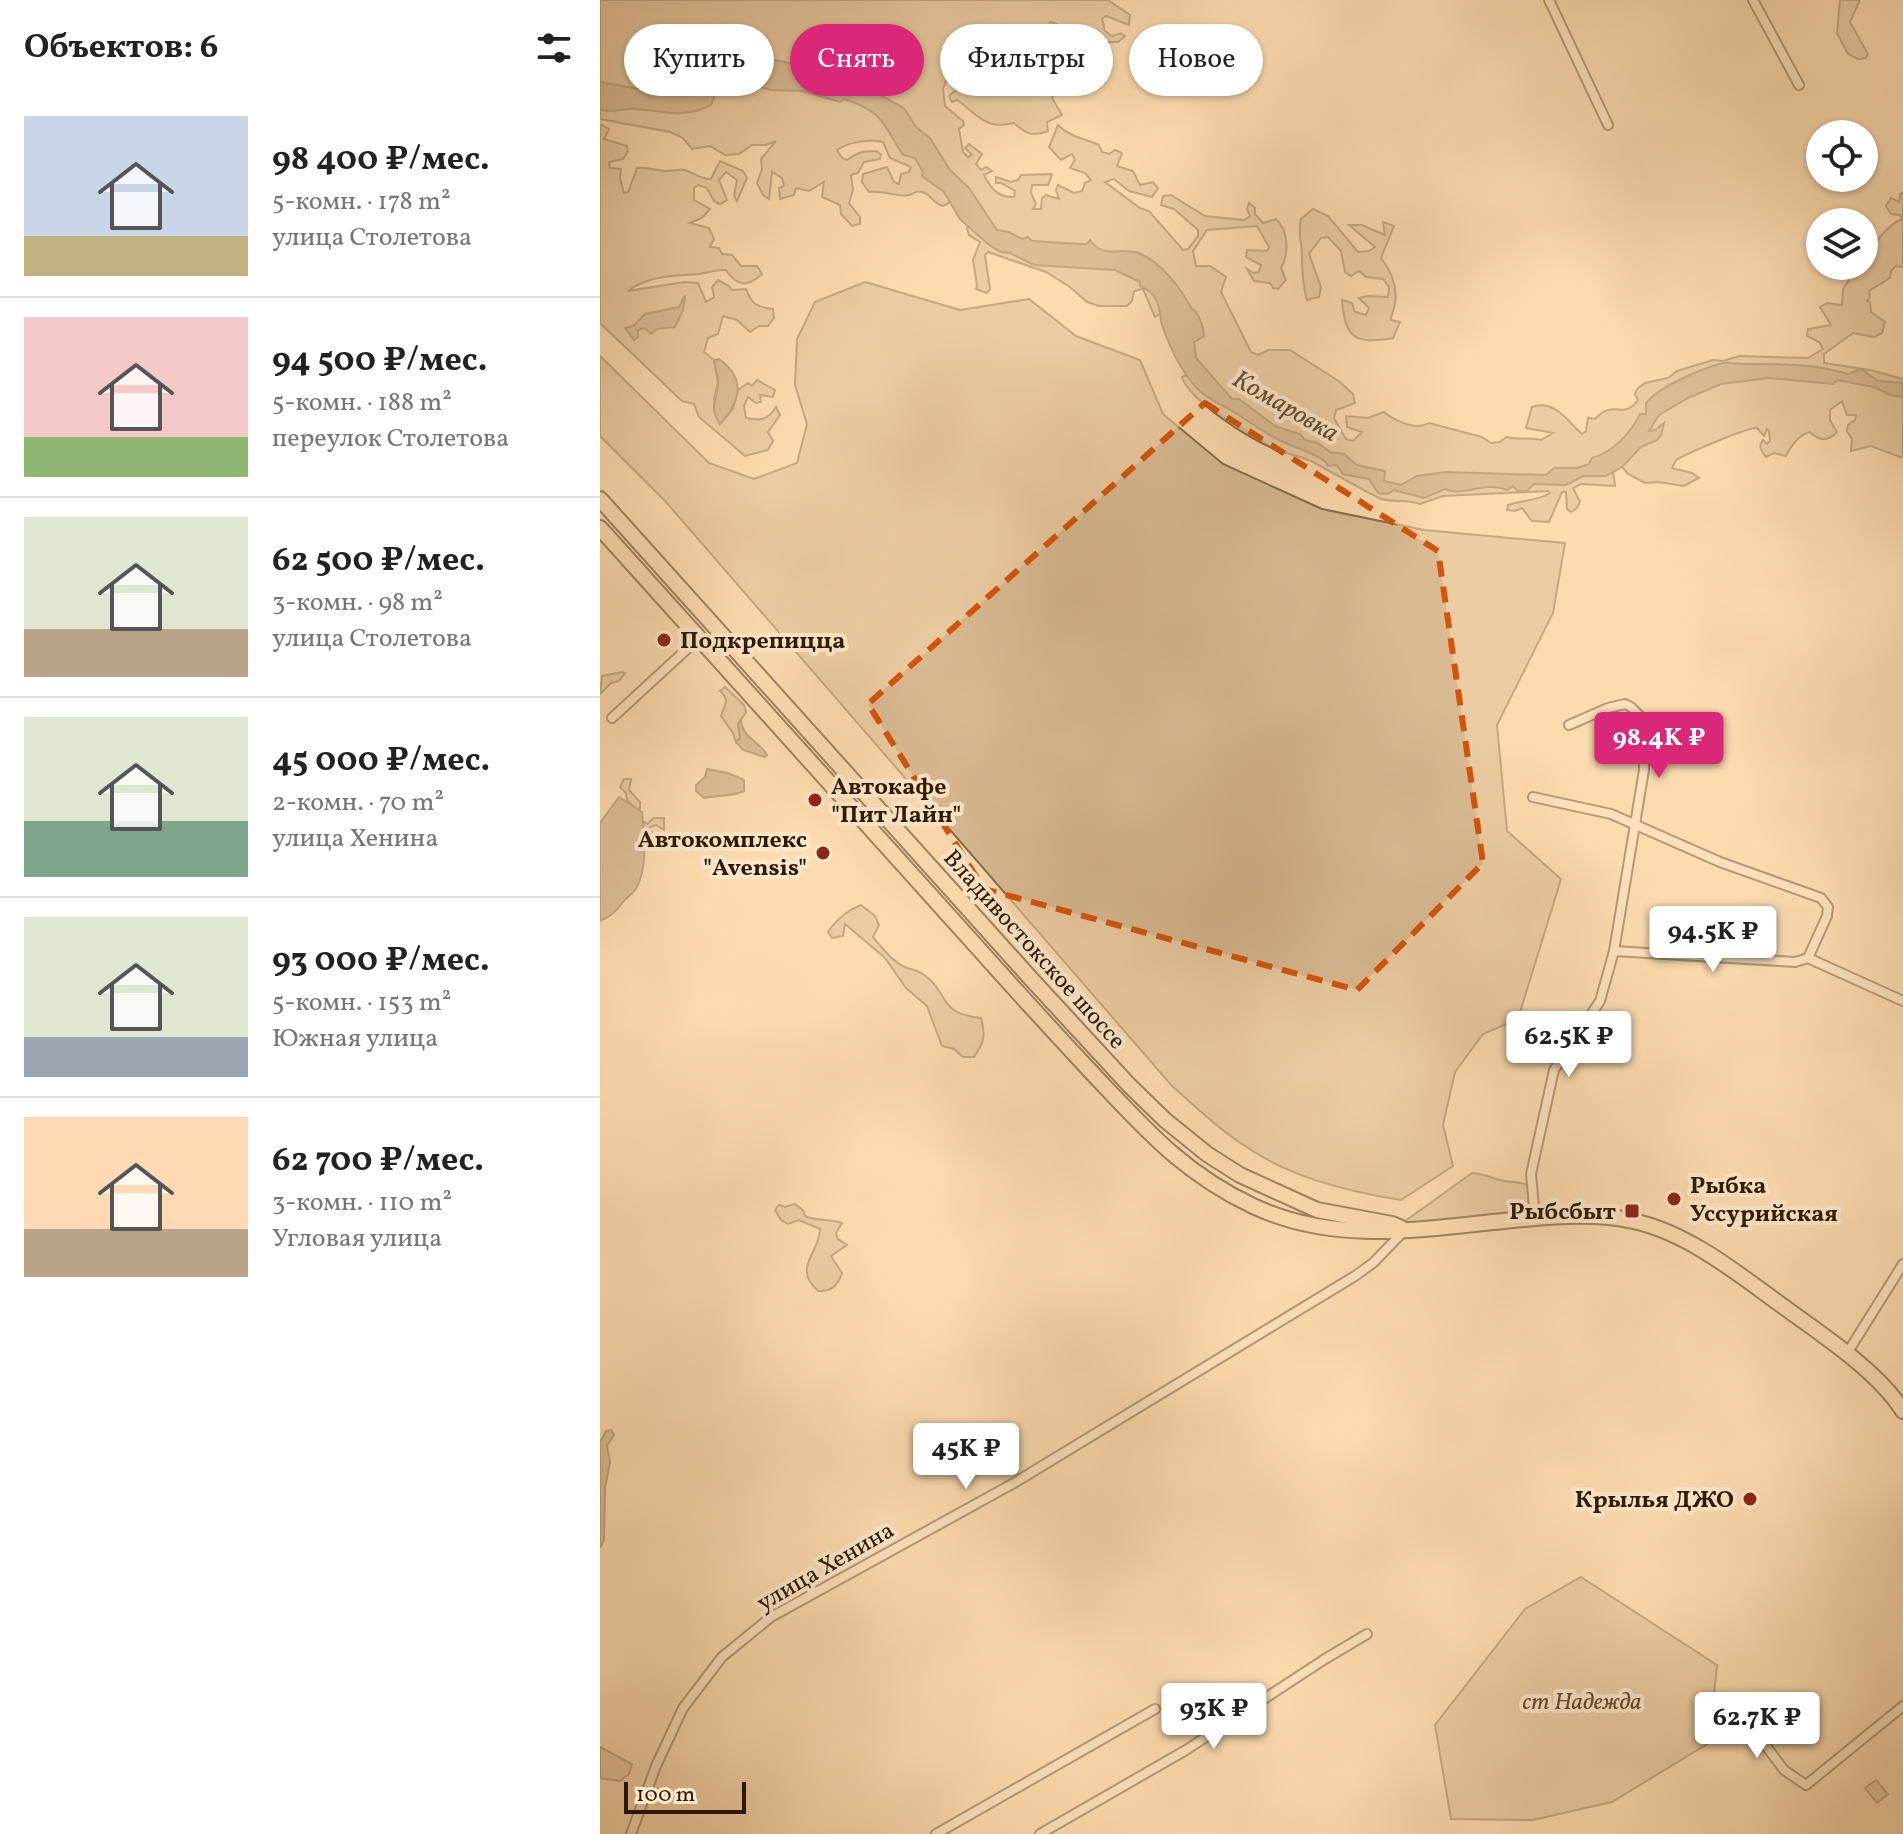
<!DOCTYPE html>
<html lang="ru">
<head>
<meta charset="utf-8">
<style>
	:root { --surface:#fff; --page:#f2f2f2; --text:#222; --muted:#767676; --line:#e0e0e0; --accent:#db2777 }
	body { margin:0; font-family:Vollkorn,serif; background:var(--page); color:var(--text); height:100vh; display:flex; flex-direction:column; font-size:30px; white-space:nowrap }
	* { box-sizing:border-box; margin:0 }
	p { font-size:26px; color:var(--muted) }
	.icon { flex:none; width:44px; height:44px; fill:none; stroke:currentColor; stroke-width:2; stroke-linecap:round; stroke-linejoin:round }
	.map { position:relative; flex:1; overflow:hidden }
	.drawer { display:flex; flex-direction:column; background:var(--surface); width:600px }
	.drawer>* { flex:none }
	.hud { position:absolute; left:24px; top:24px; width:760px; height:72px; display:flex; gap:16px }
	.fabs { position:absolute; left:1206px; top:120px; display:grid; gap:16px }
	.fabs a { display:grid; place-items:center; width:72px; height:72px; border-radius:50%; background:var(--surface); box-shadow:0 2px 6px #0004; font-size:40px }
	.scale { position:absolute; left:24px; bottom:20px; width:122px; box-sizing:border-box; padding-left:8px; border:4px solid #2d1904; border-top:0; font-size:22px; line-height:28px; white-space:nowrap; color:#2d1904; -webkit-text-stroke:6px #fde8cb; paint-order:stroke }
	.price { position:absolute; translate:-50% -68px; padding:0 18px; border-radius:8px; background:#fff; color:#222; font-size:26px; line-height:52px; filter:drop-shadow(0 2px 4px #0008) }
	.price::after { content:''; position:absolute; left:50%; top:48px; width:24px; height:18px; margin-left:-12px; background:inherit; clip-path:polygon(0 0,100% 0,50% 100%) }
	.price.active { background:var(--accent); color:#fff }
	ul { padding:0; list-style:none }
	li { display:flex; align-items:center; gap:24px; height:200px; padding:0 24px }
	li+li { border-top:2px solid var(--line) }
	li span { display:grid; place-items:center; flex:none; width:224px; height:160px; border-radius:0px; color:#555 }
	li>.icon { margin-inline-start:auto }
	span .icon { width:96px; height:96px; fill:#fffc; stroke-width:1 }
	li b { font-size:34px }
	h2 { display:flex; justify-content:space-between; align-items:center; height:96px; padding:0 24px; font-size:34px }
	.pill { padding:0 28px; border-radius:36px; background:var(--surface); box-shadow:0 2px 6px #0004; font-size:28px; line-height:72px }
	.pill.active { background:var(--accent); color:#fff }
	main { display:flex; flex:1; min-height:0 }
	.map>svg:first-child { display:block }
</style>
</head>
<body>
<main>
<section class="drawer">
<h2>Объектов: 6<svg class="icon" aria-label="filters" viewBox="0 0 24 24"><path d="M4 7h16M4 17h16"/><circle cx="9" cy="7" r="2"/><circle cx="15" cy="17" r="2"/></svg></h2>
<ul>
<li><span style="background:linear-gradient(#c9d6e8 75%,#c2b280 0)"><svg class="icon" aria-label="home" viewBox="0 0 24 24"><path d="M3 11l9-7 9 7M6 9v11h12V9"/></svg></span><div><b>98 400 ₽/мес.</b><p>5-комн. · 178 m²</p><p>улица Столетова</p></div></li>
<li><span style="background:linear-gradient(#f6c9c9 75%,#8fb573 0)"><svg class="icon" aria-label="home" viewBox="0 0 24 24"><path d="M3 11l9-7 9 7M6 9v11h12V9"/></svg></span><div><b>94 500 ₽/мес.</b><p>5-комн. · 188 m²</p><p>переулок Столетова</p></div></li>
<li><span style="background:linear-gradient(#dfe7d0 70%,#b9a48a 0)"><svg class="icon" aria-label="home" viewBox="0 0 24 24"><path d="M3 11l9-7 9 7M6 9v11h12V9"/></svg></span><div><b>62 500 ₽/мес.</b><p>3-комн. · 98 m²</p><p>улица Столетова</p></div></li>
<li><span style="background:linear-gradient(#dfe7d0 65%,#7fa58c 0)"><svg class="icon" aria-label="home" viewBox="0 0 24 24"><path d="M3 11l9-7 9 7M6 9v11h12V9"/></svg></span><div><b>45 000 ₽/мес.</b><p>2-комн. · 70 m²</p><p>улица Хенина</p></div></li>
<li><span style="background:linear-gradient(#dfe7d0 75%,#9aa5b1 0)"><svg class="icon" aria-label="home" viewBox="0 0 24 24"><path d="M3 11l9-7 9 7M6 9v11h12V9"/></svg></span><div><b>93 000 ₽/мес.</b><p>5-комн. · 153 m²</p><p>Южная улица</p></div></li>
<li><span style="background:linear-gradient(#ffd9b3 70%,#b9a48a 0)"><svg class="icon" aria-label="home" viewBox="0 0 24 24"><path d="M3 11l9-7 9 7M6 9v11h12V9"/></svg></span><div><b>62 700 ₽/мес.</b><p>3-комн. · 110 m²</p><p>Угловая улица</p></div></li>
</ul>
</section>
<div class="map">
<svg width="1303" height="1834" viewBox="0 0 1303 1834">
	<rect width="100%" height="100%" fill="#fcdbaf"/>
	<filter id="stains"><feTurbulence type="fractalNoise" baseFrequency=".0025" numOctaves="4"/><feColorMatrix values="0 0 0 0 .2 0 0 0 0 .09 0 0 0 0 .02 0 0 0 .5 -.17"/></filter>
	<radialGradient id="worn" r=".72"><stop offset=".6" stop-color="#630" stop-opacity="0"/><stop offset="1" stop-color="#630" stop-opacity=".3"/></radialGradient>
	<!-- green -->
	<g fill="#d9ba92" stroke="#836a4b" stroke-width="2">
		<path d="M0 0H508L530 15 529 25 506 16 502 19 505 31 512 36 521 33 525 36 518 42H509L498 49 507 65 495 61 492 63 490 75 478 78 474 73 475 51 480 37 474 32 465 36 457 24 451 22 446 27 444 34 435 41 434 46 445 59 441 63 442 68C467 73 458 81 452 98L462 115 447 122 448 131C432 137 426 134 414 123 384 130 379 115 357 100L352 102 349 96 358 88V80L353 78 346 81 343 89 345 106 363 121 364 125 359 129 363 152 368 157 372 155 365 148 369 144 382 154 376 164 381 170 386 167 392 171 384 175C391 189 399 198 414 197L415 191 401 183H396V177L411 182 418 180 421 175 452 174 448 185H432L431 193 436 204 433 209H441L442 198 446 195 459 199 456 190 458 185 474 193 482 191 485 183 491 180 485 173 470 168 475 160 472 154 461 160 449 147 458 125C470 137 483 138 499 145L502 152 509 154 515 150 522 153 517 166 533 171 540 185 553 182 558 188 552 197 529 191 514 179 505 182 540 208 549 211 583 250 588 249 598 236V230L574 209 561 205 563 196 571 195 605 216 644 220 650 216 647 209 649 203 655 208V214L663 223 676 219C689 231 689 254 681 268L686 280 678 289 673 288 670 283 654 281 647 269 654 273 659 272 661 265 646 257 647 250 667 251 669 247 657 226 607 230 593 251 596 266H610L626 277 621 292 651 352 658 355 668 350H690L740 382 753 394 755 403 736 410 734 418 746 439 753 441 762 432 747 427 746 416 768 418 784 412C795 421 816 431 829 423L882 437 891 443 900 442 906 437C920 441 929 436 941 440L953 433 926 428 932 407C955 399 967 421 982 434L986 431 988 418 995 419C1014 398 1023 421 1038 400L1035 394 1037 389 1045 383 1068 378 1077 371 1113 360 1123 361 1139 356 1208 358 1223 349 1219 342 1207 336 1208 329 1231 325 1220 307 1227 303 1242 305 1243 289 1258 266H1264V255L1269 256C1274 242 1288 225 1302 219L1300 215 1291 214 1286 206 1291 198 1299 202 1300 194 1303 192V267L1296 266 1291 271 1290 278 1269 291 1270 297 1267 301 1270 302 1271 312 1285 322 1282 333 1274 337 1253 333 1224 354V363L1270 370 1303 379V458L1271 446 1251 451 1252 439 1247 431 1248 425 1255 420 1256 415H1247L1242 401 1230 410V420L1237 432C1228 442 1219 441 1210 432 1198 435 1191 446 1186 456L1174 453 1166 457C1161 451 1158 446 1163 440L1167 444 1170 441 1169 431 1167 429 1164 436 1157 428C1148 427 1088 453 1076 460L1072 468 1092 473 1099 478 1084 486 1058 482 1045 483 1028 474 1022 467 1013 471 1015 486 981 484 973 488 980 502 977 508 971 512 967 509 966 492H962L949 522 932 521 922 508 915 511 907 510 908 505C922 500 938 501 950 493L948 491 843 496 820 504C806 498 790 504 777 497 755 486 735 474 713 462 700 455 685 454 672 448 647 437 591 402 582 377L586 375 596 358 594 342 604 336 603 327 560 314 555 317 543 289 534 291 532 301 527 306H499L487 302 470 287 446 272 388 252 385 255 390 289 387 293 376 289 377 285 373 260 380 242 369 235 367 228 378 204 370 192 343 206C333 203 329 193 322 192 314 190 315 194 309 195 298 198 285 190 269 192L262 182 263 174 287 167 294 182 299 184 301 174 309 172 311 167 290 158 283 142C269 139 248 142 237 150L242 158 247 160C257 152 264 151 277 151L281 155 280 159 264 162 258 173 251 175 253 190 249 203 260 217V224L252 226 241 214 240 205 222 197 224 182 209 191 196 188 194 195 180 199 179 188 184 186 182 178 172 172 169 199 163 195 157 183 162 169 161 159 176 141 166 145H152L139 154 125 155 110 146 92 149 83 138 70 132 0 119Z"/>
		<polygon points="1240,0 1260,0 1250,22 1268,54 1266,58 1258,59 1248,54 1237,33"/>
		<path d="M0 124 9 129 4 139 27 146 28 151 23 159 9 162 10 168 21 169 20 178 24 193 28 192 37 168C48 167 55 170 65 171 71 171 78 169 85 170 95 173 101 180 111 179L120 161 143 171 147 178 137 201 134 196 137 180 126 172 119 180 127 200 120 204 114 201 107 188 98 185 94 188V200L110 209 102 218 90 223 109 228 114 239 110 247 119 248 122 254 132 255 141 266H157L162 274C148 287 137 287 126 270 116 269 108 273 99 274 75 276 49 275 28 291L84 282 98 283 106 302 114 297 112 287 118 280 129 286 132 290 146 289C152 305 157 307 173 309L174 318 168 326H159L150 332 137 320 123 316 118 334 108 338 104 352 114 360 118 383 114 399 120 424 133 409 138 390 148 383 152 386 157 380 175 390 173 397 160 395 161 402 156 403 148 397 144 406 146 418C161 421 168 420 176 407L180 415 168 432 173 441 168 450 145 456 99 417 94 404 82 401 0 323Z"/>
		<path d="M713 209 728 216 758 252 769 251 775 247 749 225H762L785 235 783 222 794 226 781 258C792 272 799 289 794 308 793 312 791 316 791 320L800 322 793 338C756 344 745 340 742 300L752 303 755 312 766 315 769 308 759 298 768 296 788 297 789 287 783 279 766 277 759 271 751 276 745 272 741 251 728 237 721 238 709 254 721 287 719 297 707 300C703 285 702 274 702 259 703 243 697 237 701 219Z"/>
		<path d="M265 282 360 310 429 299 476 336 540 360 563 414 623 464 722 509 824 530 965 543 953 613 897 725 907 831 961 879 918 1019 883 1034 855 1072 843 1125 853 1166 801 1200C744 1191 686 1176 639 1142 615 1126 594 1105 572 1086L66 502 0 436V356L109 463 154 479 197 463 207 424 195 385 197 339 215 302Z"/>
		<polygon points="21,672 25,673 19,681 11,683 0,694 2,676"/>
		<path d="M125 687 144 705 146 712 138 724 141 738 136 742 133 733 121 716C124 705 131 701 120 691Z"/>
		<polygon points="24,779 31,779 29,790 40,802 40,808 36,810 27,800 26,793 20,787"/>
		<polygon points="54,818 64,818 64,830 56,825 48,828 54,835 62,836 62,843 56,845 45,842 41,829 43,821 47,824"/>
		<path d="M261 905 275 916 279 925 273 937C282 948 292 961 305 967 311 970 318 970 323 974 351 994 336 1013 381 1018 386 1034 384 1043 374 1057H363L354 1049 342 1046 327 1006 306 988 285 958 245 924 243 936 232 938 228 932C235 921 248 910 261 905Z"/>
		<path d="M872 1173C883 1174 890 1177 900 1180 909 1183 919 1181 928 1185L931 1211 810 1224 804 1222Z"/>
		<path d="M195 1204 203 1210 205 1216C218 1222 229 1218 242 1223L236 1233 238 1239 247 1245 231 1256 242 1273C237 1286 233 1291 218 1291 192 1267 219 1255 220 1229L199 1220 188 1224 181 1220 175 1210 179 1205 185 1207Z"/>
		<polygon points="981,1577 1117,1665 1109,1743 1012,1802 933,1820 851,1819 835,1725 925,1609"/>
		<polygon points="0,1747 32,1764 29,1774 20,1781 0,1778"/>
		<polygon points="1276,1780 1288,1794 1277,1803 1265,1788"/>
	</g>
	<!-- water -->
	<g fill="#b69975" stroke="#7f6648" stroke-width="2">
		<path d="M154 59 181 61 228 75 242 74 304 108 316 127 330 138 350 170 369 188 397 230 409 232 422 239 428 237 432 241 480 244H487L490 240C503 260 523 246 541 254 561 263 581 288 591 308 599 312 603 327 604 336L594 342 596 358 632 399H639L675 426 700 434 705 440 718 443 730 452 744 454 757 465 785 471 784 481 801 485 817 476 845 472 946 475 954 468H977L989 464 992 458C1012 453 1032 432 1040 414H1046V403C1061 385 1101 369 1123 363 1130 362 1135 364 1142 364 1177 364 1214 363 1248 374L1261 369 1278 381 1303 383V397L1290 395 1274 387 1237 380 1233 384 1169 378 1121 384 1090 397 1059 415 1049 431 1055 430 1064 423 1061 435 1057 440 1041 447 1022 467 1006 476H983L966 485 934 484 927 491H918L913 486 907 490C884 480 864 498 845 489L824 498 794 490 788 494 778 493 769 479 743 474 737 465 728 466 726 462C712 452 697 448 681 441 665 433 649 422 634 412 622 404 609 401 598 389 581 372 570 348 562 325 559 314 561 305 554 296 550 290 545 289 540 286V282L515 270 434 265 410 253 401 252 389 245 360 219 344 192 322 176 323 172 315 158 303 155C283 124 283 111 244 99L240 102 202 91 170 90 158 86H141L115 94 111 105C81 120 63 110 33 109 22 108 12 113 0 110V82L56 92 64 85 71 88 87 87 88 80C108 73 138 72 154 59Z"/>
		<polygon points="85,295 83,310 75,327 57,329 51,334 44,328 38,330 38,337 34,340 25,328 33,326 45,314 79,307"/>
		<path d="M119 359C147 379 140 402 120 424 107 404 119 400 118 380 117 373 115 366 114 360Z"/>
		<path d="M141 721C143 738 159 741 167 755L165 757 143 750 136 742 140 738 138 724Z"/>
		<path d="M107 769 128 773 144 780V791C132 797 118 795 104 798L96 791V785L105 777Z"/>
		<path d="M19 797 42 812C44 835 48 866 37 887 34 893 27 897 24 901 16 911 12 916 0 921V823Z"/>
		<polygon points="11,1430 14,1435 7,1446 10,1462 5,1488 4,1540 0,1548 0,1442 6,1431"/>
	</g>
	<g fill="none" stroke-linecap="round" stroke-linejoin="round">
		<!-- minor casing -->
		<g stroke="#614a2f" stroke-width="12">
			<g id="minor">
				<polyline points="949,0 1008,125"/>
				<polyline points="1153,0 1199,85"/>
				<polyline points="12,718 99,638"/>
				<polyline points="933,797 1011,814 1120,862 1221,898 1228,907 1227,916 1208,958 1195,962 1014,951"/>
				<polyline points="1208,958 1303,1001"/>
				<polyline points="935,1218 931,1174 954,1070 1000,1001 1014,951 1044,770 1044,732 1040,716 1031,707 1025,704 1008,708 969,725"/>
				<polyline points="1246,1355 1303,1264"/>
				<polyline points="1135,1705 1184,1770 1206,1785 1303,1706"/>
				<polyline points="31,1834 56,1766 83,1708 122,1657 171,1617 414,1483 755,1276 773,1263 804,1231"/>
				<polyline points="336,1834 555,1709"/>
				<polyline points="440,1834 586,1750 725,1659 767,1634"/>
			</g>
		</g>
		<!-- trunk casing -->
		<g stroke="#2d1904" stroke-width="18">
			<g id="trunk">
				<polyline points="0,499 434,982 529,1085 565,1120 607,1154 640,1175 717,1210 792,1224 801,1228"/>
				<path d="M0 528C123 665 246 802 369 938 410 984 451 1029 493 1074 545 1129 583 1173 653 1206 740 1247 833 1227 924 1219 960 1216 997 1213 1033 1221 1089 1233 1138 1274 1184 1307 1222 1335 1278 1371 1303 1411"/>
			</g>
		</g>
		<!-- minor -->
		<use href="#minor" stroke="#fde8cb" stroke-width="8"/>
		<!-- trunk -->
		<use href="#trunk" stroke="#fcdbaf" stroke-width="14"/>
	</g>
	<!-- marked area -->
	<path d="M0 0H1303V1834H0ZM605 403 838 551 883 863 757 990 384 889 268 704Z" fill="#fcdbaf" fill-opacity=".55" fill-rule="evenodd"/>
	<path fill="none" stroke="#d5530b" stroke-width="6" stroke-dasharray="16 10" stroke-linejoin="round" d="M605 403 838 551 883 863 757 990 384 889 268 704Z"/>
	<!-- markers -->
	<g fill="#8f2418" stroke="#fde8cb" stroke-width="3">
		<circle cx="64" cy="640" r="8"/>
		<circle cx="215" cy="800" r="8"/>
		<circle cx="223" cy="853" r="8"/>
		<circle cx="1074" cy="1199" r="8"/>
		<rect x="1024" y="1203" width="16" height="16" rx="4"/>
		<circle cx="1150" cy="1499" r="8"/>
	</g>
	<g text-anchor="middle" stroke-width="8" stroke-linejoin="round" paint-order="stroke">
		<!-- poi labels -->
		<g font-size="24" font-weight="bold" fill="#2d1904" stroke="#fde8cb" text-anchor="start">
			<text x="80" y="648">Подкрепицца</text>
			<text x="231" y="794">Автокафе<tspan x="231" dy="28">"Пит Лайн"</tspan></text>
			<text x="207" y="847" text-anchor="end">Автокомплекс<tspan x="207" dy="28">"Avensis"</tspan></text>
			<text x="1090" y="1193">Рыбка<tspan x="1090" dy="28">Уссурийская</tspan></text>
			<text x="1016" y="1219" text-anchor="end">Рыбсбыт</text>
			<text x="1134" y="1507" text-anchor="end">Крылья ДЖО</text>
		</g>
		<!-- street labels -->
		<g font-size="24" fill="#2d1904" stroke="#fde8cb">
			<text transform="translate(435 949) rotate(48)" y="8">Владивостокское шоссе</text>
			<text transform="translate(225 1566) rotate(-30)" y="8">улица Хенина</text>
		</g>
		<!-- park labels -->
		<g font-size="24" font-style="italic" fill="#61492f" stroke="#fde8cb">
			<text x="982" y="1709">ст Надежда</text>
		</g>
		<!-- water labels -->
		<g font-size="26" font-style="italic" fill="#644c31" stroke="#fde8cb">
			<text transform="translate(686 405) rotate(30)" y="9">Комаровка</text>
		</g>
	</g>
	<rect width="100%" height="100%" filter="url(#stains)"/>
	<rect width="100%" height="100%" fill="url(#worn)"/>
</svg>
<div class="fabs">
<a><svg class="icon" aria-label="locate" viewBox="0 0 24 24"><circle cx="12" cy="12" r="6"/><path d="M12 2v4M12 18v4M2 12h4M18 12h4"/></svg></a>
<a><svg class="icon" aria-label="layers" viewBox="0 0 24 24"><path d="M12 4l9 5-9 5-9-5zM3 14l9 5 9-5"/></svg></a>
</div>
<div class="scale">100 m</div>
<b class="price active" style="left:1059px;top:780px">98.4K ₽</b>
<b class="price" style="left:1113px;top:974px">94.5K ₽</b>
<b class="price" style="left:969px;top:1079px">62.5K ₽</b>
<b class="price" style="left:366px;top:1491px">45K ₽</b>
<b class="price" style="left:614px;top:1751px">93K ₽</b>
<b class="price" style="left:1157px;top:1760px">62.7K ₽</b>
<div class="hud">
<a class="pill">Купить</a>
<a class="pill active">Снять</a>
<a class="pill">Фильтры</a>
<a class="pill">Новое</a>
</div>
</div>
</main>
</body>
</html>
